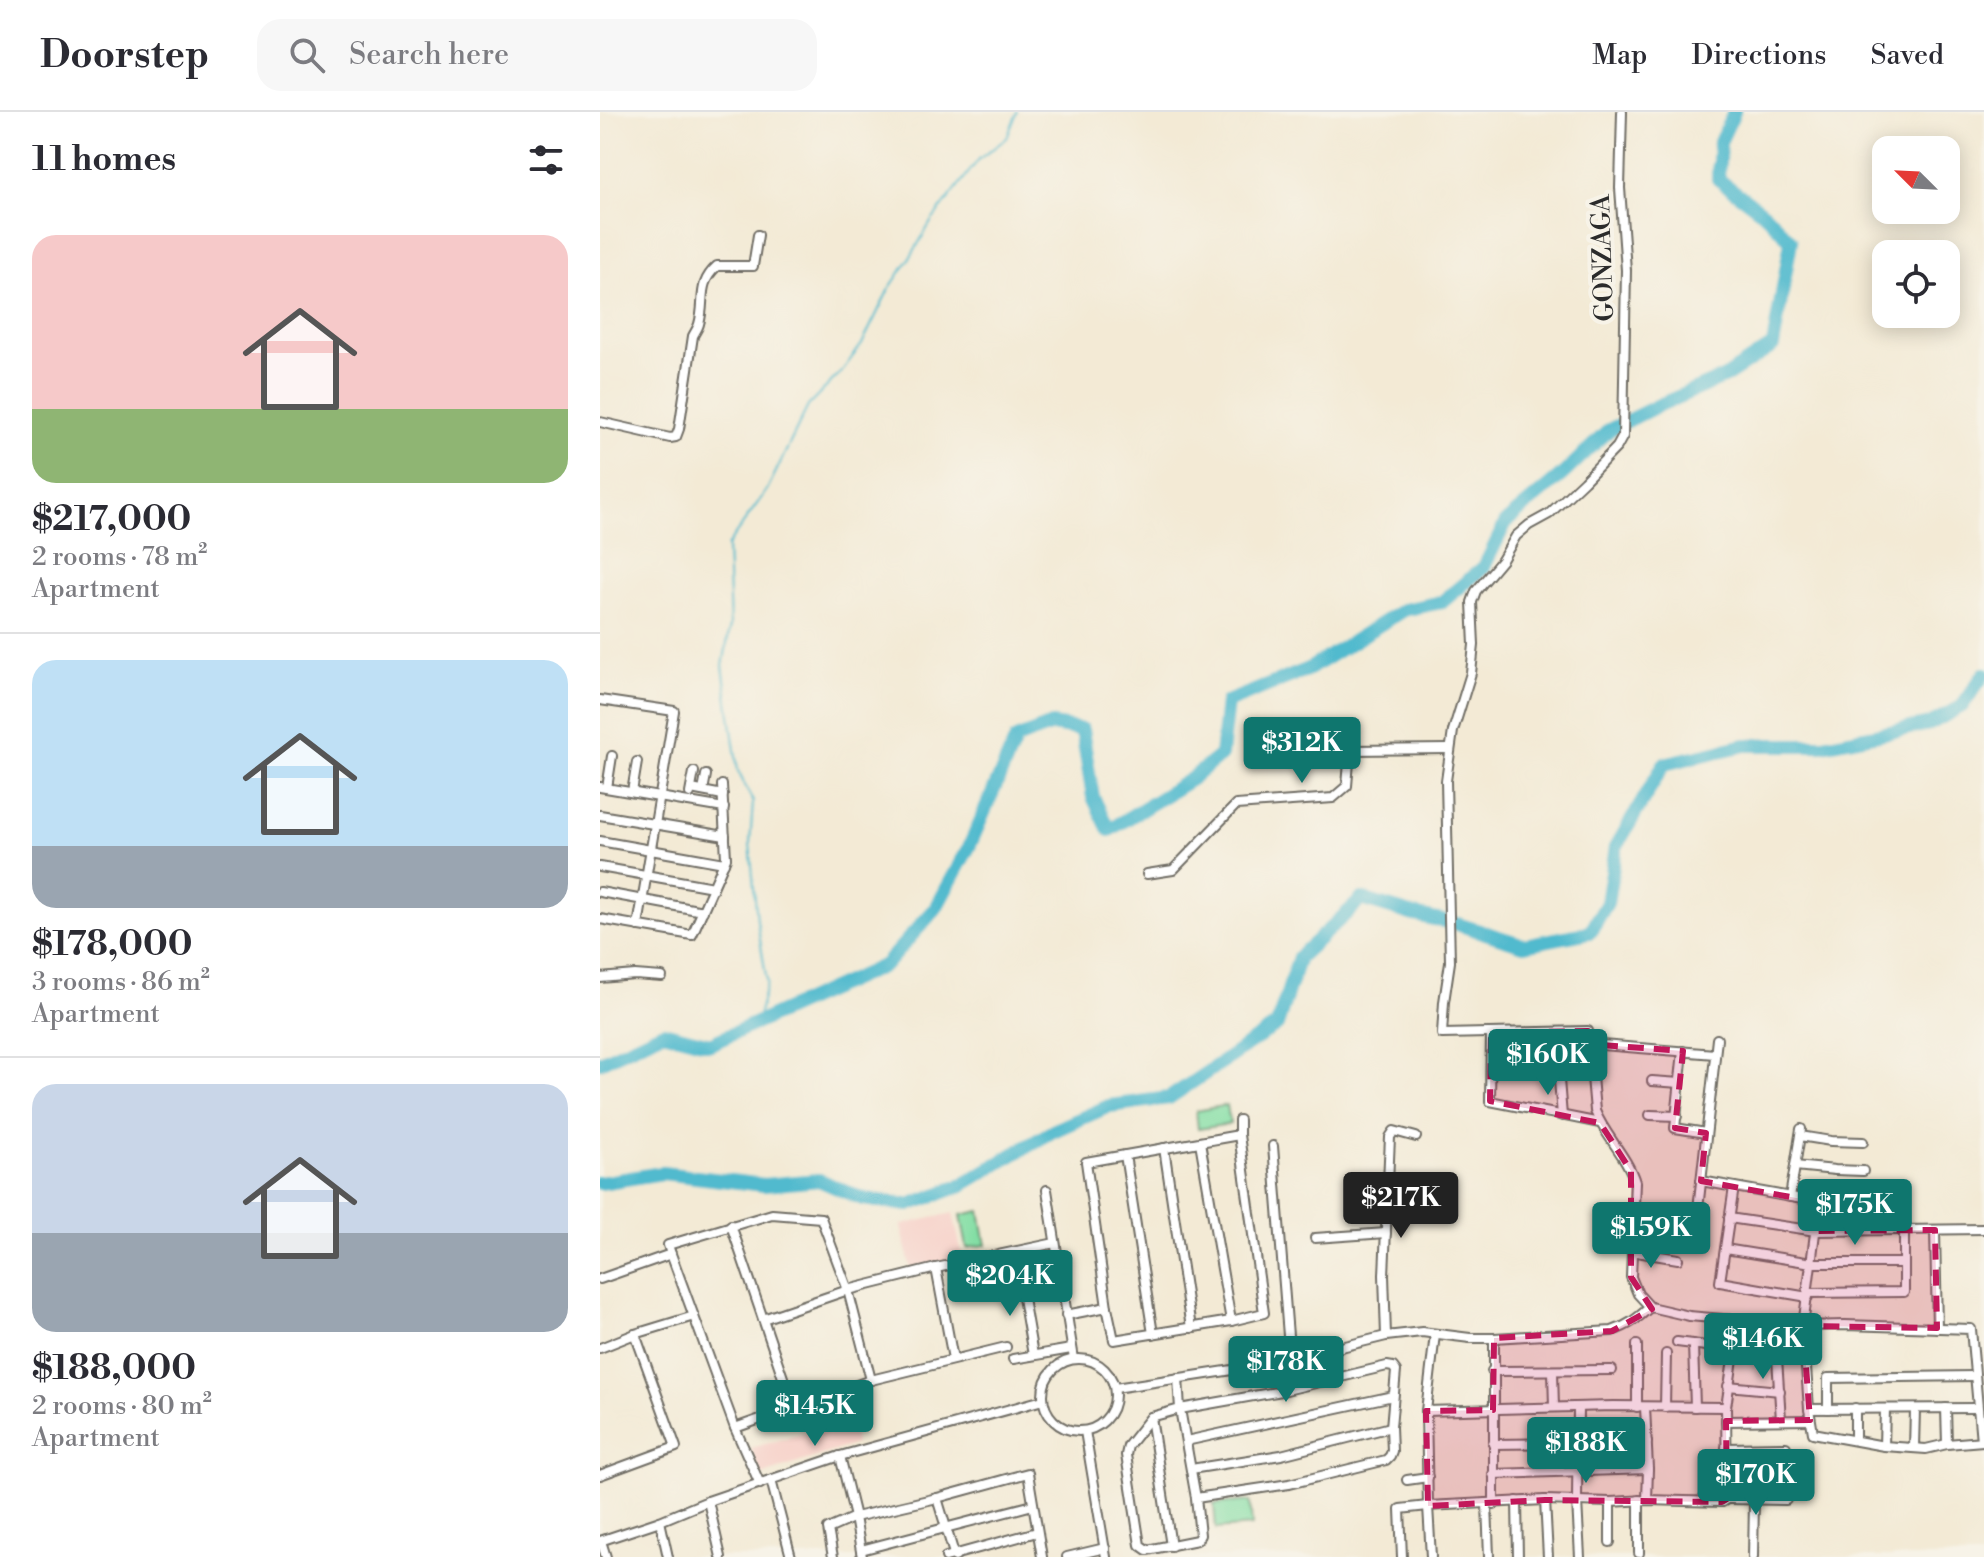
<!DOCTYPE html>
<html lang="en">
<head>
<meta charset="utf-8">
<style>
	:root { --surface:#fff; --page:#f7f7f7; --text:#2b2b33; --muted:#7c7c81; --line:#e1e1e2; --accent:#0f766e }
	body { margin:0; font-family:"Libre Bodoni",serif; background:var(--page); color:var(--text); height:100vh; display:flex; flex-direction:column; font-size:30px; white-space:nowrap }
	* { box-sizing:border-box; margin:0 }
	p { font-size:26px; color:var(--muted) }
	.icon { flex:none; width:44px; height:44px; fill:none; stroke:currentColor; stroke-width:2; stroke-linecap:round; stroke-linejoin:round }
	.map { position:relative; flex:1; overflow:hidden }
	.sheet { display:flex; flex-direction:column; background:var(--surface); width:600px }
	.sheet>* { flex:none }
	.needle { width:52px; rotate:294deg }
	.fabs { position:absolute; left:1272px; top:24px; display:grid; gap:16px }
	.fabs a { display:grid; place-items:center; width:88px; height:88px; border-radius:16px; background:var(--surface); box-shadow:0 4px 20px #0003; font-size:40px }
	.price { position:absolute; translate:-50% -68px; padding:0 18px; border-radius:8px; background:var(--accent); color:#fff; font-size:26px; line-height:52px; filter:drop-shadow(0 2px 4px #0008) }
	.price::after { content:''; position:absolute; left:50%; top:48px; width:24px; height:18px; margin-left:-12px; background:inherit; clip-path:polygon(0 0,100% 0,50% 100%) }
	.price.selected { background:#222; color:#fff }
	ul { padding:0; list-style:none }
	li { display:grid; align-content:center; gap:16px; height:424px; padding:0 32px }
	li+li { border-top:2px solid var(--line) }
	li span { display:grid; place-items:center; height:248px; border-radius:24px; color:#555 }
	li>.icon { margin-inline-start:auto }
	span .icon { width:144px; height:144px; fill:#fffc; stroke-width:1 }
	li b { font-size:34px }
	h2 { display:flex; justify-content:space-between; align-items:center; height:96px; padding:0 32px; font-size:34px }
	header { display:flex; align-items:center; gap:48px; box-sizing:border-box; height:112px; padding:0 40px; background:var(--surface); border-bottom:2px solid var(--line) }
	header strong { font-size:38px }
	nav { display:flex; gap:44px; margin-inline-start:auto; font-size:28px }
	.search { width:560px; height:72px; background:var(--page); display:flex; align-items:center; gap:20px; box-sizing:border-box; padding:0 28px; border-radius:24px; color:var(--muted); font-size:30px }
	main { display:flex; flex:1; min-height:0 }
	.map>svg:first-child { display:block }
</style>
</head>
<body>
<header>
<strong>Doorstep</strong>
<div class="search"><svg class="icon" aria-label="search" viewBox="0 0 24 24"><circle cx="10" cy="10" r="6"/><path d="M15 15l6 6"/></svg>Search here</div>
<nav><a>Map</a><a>Directions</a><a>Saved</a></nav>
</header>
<main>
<section class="sheet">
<h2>11 homes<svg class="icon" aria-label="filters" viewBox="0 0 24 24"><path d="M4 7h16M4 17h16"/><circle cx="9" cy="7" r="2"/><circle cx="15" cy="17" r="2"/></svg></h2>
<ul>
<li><span style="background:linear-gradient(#f6c9c9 70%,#8fb573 0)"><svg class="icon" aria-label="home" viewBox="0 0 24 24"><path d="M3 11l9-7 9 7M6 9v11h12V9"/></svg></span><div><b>$217,000</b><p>2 rooms · 78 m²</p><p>Apartment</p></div></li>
<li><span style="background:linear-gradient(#bfe0f5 75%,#9aa5b1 0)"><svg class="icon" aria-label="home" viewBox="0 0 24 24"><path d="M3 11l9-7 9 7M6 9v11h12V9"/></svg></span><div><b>$178,000</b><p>3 rooms · 86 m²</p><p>Apartment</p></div></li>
<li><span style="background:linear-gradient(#c9d6e8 60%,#9aa5b1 0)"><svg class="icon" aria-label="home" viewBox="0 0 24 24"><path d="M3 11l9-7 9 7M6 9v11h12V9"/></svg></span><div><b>$188,000</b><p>2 rooms · 80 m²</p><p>Apartment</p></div></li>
</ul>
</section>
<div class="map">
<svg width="1384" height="1445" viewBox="0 0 1384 1445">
	<rect width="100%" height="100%" fill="#f7f3e8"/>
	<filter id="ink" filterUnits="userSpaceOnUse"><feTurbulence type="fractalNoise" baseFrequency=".0125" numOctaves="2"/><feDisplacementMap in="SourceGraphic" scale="16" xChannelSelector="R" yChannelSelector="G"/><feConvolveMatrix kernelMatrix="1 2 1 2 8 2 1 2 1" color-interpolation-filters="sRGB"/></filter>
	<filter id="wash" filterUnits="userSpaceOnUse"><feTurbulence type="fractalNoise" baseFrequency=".006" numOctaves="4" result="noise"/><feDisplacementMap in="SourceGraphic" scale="32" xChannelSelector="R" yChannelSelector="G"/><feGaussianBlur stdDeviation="1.8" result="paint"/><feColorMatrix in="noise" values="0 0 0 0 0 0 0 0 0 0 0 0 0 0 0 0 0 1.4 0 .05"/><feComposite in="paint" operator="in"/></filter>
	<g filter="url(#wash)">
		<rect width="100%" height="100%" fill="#f3ead5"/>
		<!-- built -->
		<g fill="#f7d1c9">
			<polygon points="353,1101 363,1147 311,1158 301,1113"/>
			<polygon points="251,1308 255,1332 161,1363 151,1336"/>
		</g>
		<!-- green -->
		<g fill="#83dea4" stroke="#578468" stroke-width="2">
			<polygon points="627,993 630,1012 598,1017 596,999"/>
			<polygon points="380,1099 386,1133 367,1136 361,1103"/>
			<polygon points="650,1389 652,1414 616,1417 614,1392"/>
		</g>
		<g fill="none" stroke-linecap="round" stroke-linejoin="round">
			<!-- stream -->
			<polyline stroke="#51bace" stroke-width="2" points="156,911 167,871 157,808 150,732 153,690 138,659 123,554 130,514 127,434 167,378 208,294 242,259 262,232 289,177 310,146 331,110 379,47 407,26 417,0"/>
			<!-- river -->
			<g stroke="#51bace" stroke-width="14">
				<polyline points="0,950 63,920 110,932 285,853 336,796 369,735 416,627 452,613 482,618 493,685 509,718 591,667 621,643 627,590 709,557 803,498 842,490 884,455 906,410 962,363 1009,318 1057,294 1125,265 1173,234 1191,129 1165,102 1118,67 1120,30 1134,0"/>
				<polyline points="0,1071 62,1061 164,1073 219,1068 263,1087 309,1093 360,1074 453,1019 509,994 569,986 677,913 699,845 762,787 814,803 857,812 924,833 990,820 1007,791 1016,735 1064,652 1145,633 1223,633 1330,612 1362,594 1384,562"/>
			</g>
		</g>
	</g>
	<g filter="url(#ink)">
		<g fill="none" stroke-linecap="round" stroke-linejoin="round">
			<!-- minor casing -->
			<g stroke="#716e66" stroke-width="12">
				<g id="minor">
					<path d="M1022 0 1020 76 1026 158 1023 324 1017 335 984 369 949 402 929 413 916 424 902 448 876 479 872 490 874 533 871 561 853 619 846 669 850 850 844 890 842 922 988 919 995 999C1005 1024 1027 1044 1035 1070L1031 1165 1038 1182 1050 1195 1089 1204 1203 1214 1245 1213 1371 1217 1381 1329"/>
					<path d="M0 310 70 326 76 325 79 317 93 224C95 220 98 216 99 212 106 188 96 173 117 154H153L158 123"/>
					<polyline points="0,588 74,599 38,814"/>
					<polyline points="0,675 124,696"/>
					<polyline points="7,676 12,644"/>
					<polyline points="91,677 123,683"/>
					<polyline points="103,679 106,663"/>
					<polyline points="32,680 37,650"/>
					<polyline points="90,681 94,660"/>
					<polyline points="0,703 125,724"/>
					<polyline points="0,729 124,751"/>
					<polyline points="0,755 113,775"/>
					<polyline points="547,762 573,758 636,693 733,686 747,674 750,638 850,637"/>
					<polyline points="0,780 103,799"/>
					<polyline points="0,807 92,823 126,746 122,673"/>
					<polyline points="0,866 35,863 62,865"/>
					<polyline points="891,921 890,989 1000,1011"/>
					<polyline points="989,932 1115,942"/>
					<polyline points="1083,939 1075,1016 1106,1021"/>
					<polyline points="957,944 962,1004"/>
					<polyline points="891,947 990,943"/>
					<polyline points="1052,969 1080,971"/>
					<polyline points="1050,1003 1077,1004"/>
					<polyline points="639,1008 639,1023 664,1201 631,1209 514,1228 507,1195 486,1050 639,1023"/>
					<polyline points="1200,1024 1231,1029 1263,1030"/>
					<polyline points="600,1030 631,1209"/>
					<polyline points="673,1034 690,1249"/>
					<polyline points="564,1036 591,1216"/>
					<polyline points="525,1043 553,1222"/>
					<polyline points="1195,1054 1235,1058 1263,1059"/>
					<polyline points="1101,1069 1219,1090 1203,1214 1209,1297 1213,1321 1284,1334 1326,1337 1347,1332 1383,1329"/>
					<polyline points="1134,1075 1120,1170 1208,1185"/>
					<polyline points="447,1078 474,1247"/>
					<polyline points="1190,1085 1201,1017"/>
					<polyline points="1098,1097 1117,927"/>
					<polyline points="1129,1106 1216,1119 1384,1117"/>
					<polyline points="131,1113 193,1295"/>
					<polyline points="1335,1118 1337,1216"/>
					<polyline points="715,1126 786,1121"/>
					<polyline points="1125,1137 1212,1151 1304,1151"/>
					<polyline points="1031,1139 1078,1147"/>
					<polyline points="71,1142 135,1316 160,1372"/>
					<polyline points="336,1156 353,1247"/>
					<polyline points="419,1163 433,1243"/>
					<polyline points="399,1166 460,1161"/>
					<polyline points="0,1167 71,1142 68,1133 172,1102 221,1106 248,1178 271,1268"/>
					<polyline points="1209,1181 1304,1180 1304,1118"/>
					<polyline points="466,1203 507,1195"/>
					<polyline points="163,1207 248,1178 336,1156 455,1131"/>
					<polyline points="835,1222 826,1299 828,1394 945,1388 1010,1390 1047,1388 1122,1390 1127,1387 1126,1295 1139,1207"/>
					<polyline points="786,1224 784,1163 790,1025 794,1019 816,1025"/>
					<polyline points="894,1226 894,1392"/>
					<polyline points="1077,1230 1093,1232"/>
					<polyline points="1037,1233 1037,1295"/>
					<polyline points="0,1236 35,1222 94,1204"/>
					<circle cx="479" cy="1283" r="36"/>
					<polyline points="413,1247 471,1237"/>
					<polyline points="892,1259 1012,1258"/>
					<polyline points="953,1259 954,1295"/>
					<polyline points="578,1266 580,1297 596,1386 600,1423 597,1428 547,1438 540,1433 526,1343 528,1334 551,1305 580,1297 682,1279 787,1254 793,1255 796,1259 791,1315 792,1339 790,1344 786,1348 689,1372 596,1386"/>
					<polyline points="1128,1274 1180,1279"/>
					<path d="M515 1276 672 1252 786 1224 822 1220 870 1226H894L1012 1219C1028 1214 1038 1206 1050 1195"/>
					<polyline points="978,1295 977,1389 980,1445"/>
					<polyline points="1045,1295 1048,1357 1047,1388"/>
					<polyline points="1065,1295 1066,1242"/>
					<polyline points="1095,1295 1093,1232 1177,1246 1181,1308"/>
					<polyline points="1255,1296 1255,1328"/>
					<polyline points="1346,1296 1347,1332"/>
					<polyline points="1209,1297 1377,1296"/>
					<polyline points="1228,1297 1228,1266 1374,1264"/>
					<polyline points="826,1299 1013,1294 1126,1295"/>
					<polyline points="551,1305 571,1434"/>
					<polyline points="1126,1309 1210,1308"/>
					<polyline points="135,1316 271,1268 406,1235"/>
					<polyline points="485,1319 506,1445"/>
					<polyline points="586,1329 793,1284"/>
					<polyline points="893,1332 1047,1330"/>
					<polyline points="1284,1334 1285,1297"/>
					<polyline points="1126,1336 1186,1335"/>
					<polyline points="1314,1336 1315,1297"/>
					<polyline points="240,1344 255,1405 262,1445"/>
					<polyline points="591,1357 681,1343 791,1315"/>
					<polyline points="893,1362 1048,1357"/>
					<polyline points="1126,1362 1185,1363"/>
					<polyline points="0,1363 76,1335 35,1222"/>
					<polyline points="171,1368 191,1445"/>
					<polyline points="807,1368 828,1365"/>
					<polyline points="337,1386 355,1445"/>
					<polyline points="1127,1387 1186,1388"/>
					<polyline points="945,1388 948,1445"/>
					<polyline points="1039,1388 1039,1441"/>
					<polyline points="108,1389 121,1445"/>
					<polyline points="917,1389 918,1445"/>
					<polyline points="1010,1390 1010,1430"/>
					<polyline points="887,1391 889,1445"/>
					<polyline points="60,1409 68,1445"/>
					<polyline points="0,1429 60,1409 108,1389 240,1344 443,1288"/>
					<polyline points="1,1429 6,1445"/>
					<polyline points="261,1438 433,1393"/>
					<polyline points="233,1445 228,1417 255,1405 337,1386 428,1361 442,1445"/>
					<polyline points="346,1445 437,1420"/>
					<polyline points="467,1445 505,1436"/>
					<polyline points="802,1445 800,1397 828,1394 831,1445"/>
					<polyline points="1153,1445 1154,1389"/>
				</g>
			</g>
			<!-- minor -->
			<use href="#minor" stroke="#fff" stroke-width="8"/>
		</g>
	</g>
	<!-- marked area -->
	<path fill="#c2185b" fill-opacity="0.2" stroke="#c2185b" stroke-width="6" stroke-dasharray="16 10" stroke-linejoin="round" d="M988 919 989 932 1083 939 1075 1016 1106 1021 1101 1069 1219 1090 1216 1119 1335 1118 1337 1216 1203 1214 1210 1308 1126 1309 1127 1387 1122 1390 945 1388 828 1394 826 1299 893 1298 894 1226 1012 1219 1052 1197 1031 1165V1059L1000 1011 890 989 891 921Z"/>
	<g text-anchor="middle" stroke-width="8" stroke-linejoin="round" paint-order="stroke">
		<!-- street labels -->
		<g font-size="26" fill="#2b2b2b" stroke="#f7f3e8">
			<text transform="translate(1002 146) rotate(-92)" y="9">GONZAGA</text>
		</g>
	</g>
</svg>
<div class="fabs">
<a><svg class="needle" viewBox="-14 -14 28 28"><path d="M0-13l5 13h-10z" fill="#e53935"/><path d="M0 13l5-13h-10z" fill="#7c7c81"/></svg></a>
<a><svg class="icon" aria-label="locate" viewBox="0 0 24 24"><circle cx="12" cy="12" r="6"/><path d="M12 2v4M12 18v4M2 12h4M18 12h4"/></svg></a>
</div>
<b class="price" style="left:702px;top:673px">$312K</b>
<b class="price" style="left:948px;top:985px">$160K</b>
<b class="price selected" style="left:801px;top:1128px">$217K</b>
<b class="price" style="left:1255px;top:1135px">$175K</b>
<b class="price" style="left:1051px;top:1158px">$159K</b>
<b class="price" style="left:410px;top:1206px">$204K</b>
<b class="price" style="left:1163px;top:1269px">$146K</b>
<b class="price" style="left:686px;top:1292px">$178K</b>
<b class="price" style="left:215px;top:1336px">$145K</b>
<b class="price" style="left:986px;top:1373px">$188K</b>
<b class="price" style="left:1156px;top:1405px">$170K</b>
</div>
</main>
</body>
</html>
